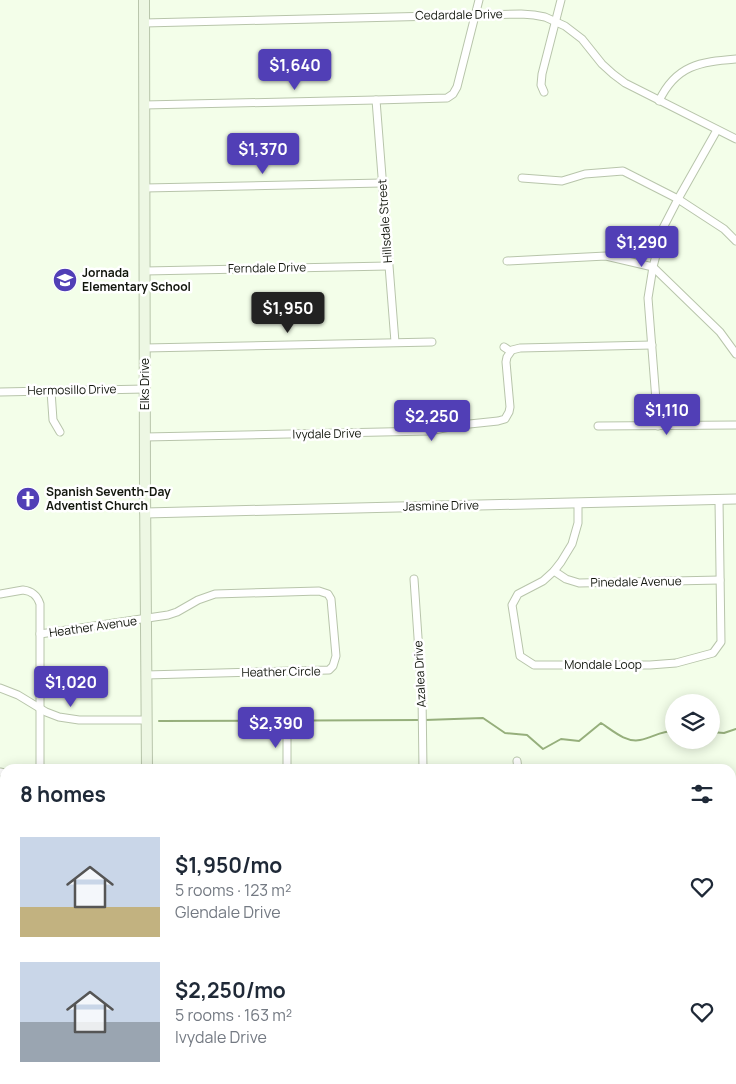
<!DOCTYPE html>
<html lang="en">
<head>
<meta charset="utf-8">
<style>
	:root { --surface:#fff; --page:#f2f2f3; --text:#1f2937; --muted:#747a83; --accent:#513fb6 }
	body { margin:0; font-family:Manrope,sans-serif; background:var(--page); color:var(--text); height:100vh; display:flex; flex-direction:column; font-size:19px; white-space:nowrap }
	* { box-sizing:border-box; margin:0 }
	p { font-size:16px; color:var(--muted) }
	.icon { flex:none; width:28px; height:28px; fill:none; stroke:currentColor; stroke-width:2; stroke-linecap:round; stroke-linejoin:round }
	.map { position:relative; flex:1; overflow:hidden }
	.sheet { position:absolute; left:0px; top:764px; width:736px; height:321px; display:flex; flex-direction:column; background:var(--surface); border-radius:15px 15px 0 0; box-shadow:0 2px 12px #0003 }
	.sheet>* { flex:none }
	.buttons { position:absolute; left:665px; top:694px; display:grid; gap:10px }
	.buttons a { display:grid; place-items:center; width:55px; height:55px; border-radius:50%; background:var(--surface); box-shadow:0 2px 12px #0003; font-size:25px }
	.price { position:absolute; translate:-50% -42px; padding:0 11px; border-radius:5px; background:var(--accent); color:#fff; font-size:16px; line-height:32px; filter:drop-shadow(0 1px 2px #0008) }
	.price::after { content:''; position:absolute; left:50%; top:30px; width:15px; height:11px; margin-left:-8px; background:inherit; clip-path:polygon(0 0,100% 0,50% 100%) }
	.price.active { background:#222; color:#fff }
	ul { padding:0; list-style:none }
	li { display:flex; align-items:center; gap:15px; height:125px; padding:0 20px }
	li span { display:grid; place-items:center; flex:none; width:140px; height:100px; border-radius:0px; color:#555 }
	li>.icon { margin-inline-start:auto }
	span .icon { width:60px; height:60px; fill:#fffc; stroke-width:1 }
	li b { font-size:21px }
	h2 { display:flex; justify-content:space-between; align-items:center; height:60px; padding:0 20px; font-size:21px }
	.map>svg:first-child { display:block }
</style>
</head>
<body>
<div class="map">
<svg width="736" height="1084" viewBox="0 0 736 1084">
	<rect width="100%" height="100%" fill="#f3fee9"/>
	<g fill="none" stroke-linecap="round" stroke-linejoin="round">
		<!-- stream -->
		<g stroke="#96af7c" stroke-width="2">
			<path d="M425 720 483 718 505 733 527 735 543 749 561 739 579 741 601 723C612 730 626 743 640 740 653 738 659 731 674 731"/>
			<polyline points="159,721 420,720"/>
			<polyline points="711,732 724,733 736,729"/>
		</g>
		<!-- minor casing -->
		<g stroke="#b8c5ab" stroke-width="9">
			<g id="minor">
				<polyline points="144,23 521,14 534,15 545,17 565,26 582,39 602,64 613,74 625,83 736,139"/>
				<polyline points="544,92 541,85 542,74 561,0"/>
				<polyline points="376,100 395,342"/>
				<path d="M659 101C676 65 700 62 736 59"/>
				<polyline points="144,105 376,100 447,98 453,94 457,87 479,0"/>
				<polyline points="522,178 562,181 585,174 623,171 678,199 724,229 736,241"/>
				<polyline points="145,188 382,183"/>
				<polyline points="507,261 606,256 653,267 720,332 736,354"/>
				<polyline points="145,271 388,266"/>
				<polyline points="504,347 510,351"/>
				<polyline points="145,348 432,342"/>
				<polyline points="51,391 53,420 60,432"/>
				<polyline points="0,392 145,389"/>
				<polyline points="598,426 736,425"/>
				<polyline points="658,426 648,298 653,267 663,228 678,199 717,130"/>
				<polyline points="145,437 429,431 460,425 498,421 505,419 509,412 510,407 506,362 507,357 512,350 520,348 652,345"/>
				<polyline points="578,503 578,523 572,544 561,562 554,571 543,581 518,594 512,605 520,656 534,665 650,665 676,663 713,653 721,642 719,500"/>
				<polyline points="554,571 566,579 579,583 720,580"/>
				<polyline points="414,579 422,696 423,769"/>
				<path d="M0 594 23 590C32 591 37 595 40 604V769"/>
				<polyline points="40,634 168,615 177,612 198,600 215,594 319,591 328,594 331,599 336,656 333,666 329,670 146,675"/>
				<polyline points="0,688 18,695 46,712 59,717 79,720 147,720"/>
				<polyline points="287,729 287,769"/>
				<polyline points="517,761 518,769"/>
				<polyline points="0,772 5,773"/>
				<polyline points="731,793 736,793"/>
				<polyline points="0,854 5,856"/>
				<polyline points="731,866 736,866"/>
				<polyline points="731,953 736,953"/>
				<polyline points="731,1029 736,1029"/>
				<polyline points="15,1080 15,1084"/>
				<polyline points="288,1080 288,1084"/>
				<polyline points="563,1080 563,1084"/>
				<polyline points="653,1080 653,1084"/>
				<polyline points="704,1080 704,1084"/>
				<polyline points="424,1084 424,1080"/>
			</g>
		</g>
		<!-- tertiary casing -->
		<g stroke="#b8c5ab" stroke-width="11">
			<polyline id="tertiary" points="145,513 736,499"/>
		</g>
		<!-- secondary casing -->
		<g stroke="#b8c5ab" stroke-width="12">
			<g id="secondary">
				<polyline points="144,0 145,487 147,769"/>
				<polyline points="149,1080 149,1084"/>
			</g>
		</g>
		<!-- minor -->
		<use href="#minor" stroke="#fff" stroke-width="7"/>
		<!-- tertiary -->
		<use href="#tertiary" stroke="#fff" stroke-width="9"/>
		<!-- secondary -->
		<use href="#secondary" stroke="#edf7e3" stroke-width="10"/>
	</g>
	<!-- icons -->
	<defs>
		<g id="school-disc" transform="scale(1.25)"><circle r="9.5" fill="#513fb6" stroke="#fff"/><path d="M0-5L7-2L0 1L-7-2ZM-4 1L0 2.5L4 1V4Q0 6-4 4Z" fill="#fff"/></g>
		<g id="church-disc" transform="scale(1.25)"><circle r="9.5" fill="#513fb6" stroke="#fff"/><path d="M-1.2-6h2.4v3.5h3.3v2.4h-3.3V6h-2.4V-.1h-3.3v-2.4h3.3Z" fill="#fff"/></g>
	</defs>
	<g fill-rule="evenodd">
		<use href="#school-disc" x="65" y="280"/>
		<use href="#church-disc" x="28" y="499"/>
	</g>
	<g text-anchor="middle" stroke-width="5" stroke-linejoin="round" paint-order="stroke">
		<!-- street labels -->
		<g font-size="12" fill="#12160d" stroke="#fff">
			<text transform="translate(459 15) rotate(-1)" y="4">Cedardale Drive</text>
			<text transform="translate(385 221) rotate(-94)" y="4">Hillsdale Street</text>
			<text transform="translate(267 268) rotate(-1)" y="4">Ferndale Drive</text>
			<text transform="translate(145 384) rotate(-90)" y="4">Elks Drive</text>
			<text transform="translate(72 390) rotate(-1)" y="4">Hermosillo Drive</text>
			<text transform="translate(327 434) rotate(-1)" y="4">Ivydale Drive</text>
			<text transform="translate(441 506) rotate(-1)" y="4">Jasmine Drive</text>
			<text transform="translate(636 582) rotate(-1)" y="4">Pinedale Avenue</text>
			<text transform="translate(93 627) rotate(-8)" y="4">Heather Avenue</text>
			<text x="603" y="669">Mondale Loop</text>
			<text transform="translate(281 672) rotate(-1)" y="4">Heather Circle</text>
			<text transform="translate(420 674) rotate(-93)" y="4">Azalea Drive</text>
		</g>
		<!-- poi labels -->
		<g font-size="12" font-weight="bold" fill="#12160d" stroke="#fff" text-anchor="start">
			<text x="82" y="277">Jornada<tspan x="82" dy="14">Elementary School</tspan></text>
			<text x="46" y="496">Spanish Seventh-Day<tspan x="46" dy="14">Adventist Church</tspan></text>
		</g>
	</g>
</svg>
<div class="buttons">
<a><svg class="icon" aria-label="layers" viewBox="0 0 24 24"><path d="M12 4l9 5-9 5-9-5zM3 14l9 5 9-5"/></svg></a>
</div>
<b class="price" style="left:295px;top:91px">$1,640</b>
<b class="price" style="left:263px;top:175px">$1,370</b>
<b class="price" style="left:642px;top:268px">$1,290</b>
<b class="price active" style="left:288px;top:334px">$1,950</b>
<b class="price" style="left:667px;top:436px">$1,110</b>
<b class="price" style="left:432px;top:442px">$2,250</b>
<b class="price" style="left:71px;top:708px">$1,020</b>
<b class="price" style="left:276px;top:749px">$2,390</b>
<section class="sheet">
<h2>8 homes<svg class="icon" aria-label="filters" viewBox="0 0 24 24"><path d="M4 7h16M4 17h16"/><circle cx="9" cy="7" r="2"/><circle cx="15" cy="17" r="2"/></svg></h2>
<ul>
<li><span style="background:linear-gradient(#c9d6e8 70%,#c2b280 0)"><svg class="icon" aria-label="home" viewBox="0 0 24 24"><path d="M3 11l9-7 9 7M6 9v11h12V9"/></svg></span><div><b>$1,950/mo</b><p>5 rooms · 123 m²</p><p>Glendale Drive</p></div><svg class="icon" aria-label="heart" viewBox="0 0 24 24"><path d="M12 20l-8-8c-3-5 5-10 8-4 3-6 11-1 8 4z"/></svg></li>
<li><span style="background:linear-gradient(#c9d6e8 60%,#9aa5b1 0)"><svg class="icon" aria-label="home" viewBox="0 0 24 24"><path d="M3 11l9-7 9 7M6 9v11h12V9"/></svg></span><div><b>$2,250/mo</b><p>5 rooms · 163 m²</p><p>Ivydale Drive</p></div><svg class="icon" aria-label="heart" viewBox="0 0 24 24"><path d="M12 20l-8-8c-3-5 5-10 8-4 3-6 11-1 8 4z"/></svg></li>
</ul>
</section>
</div>
</body>
</html>
